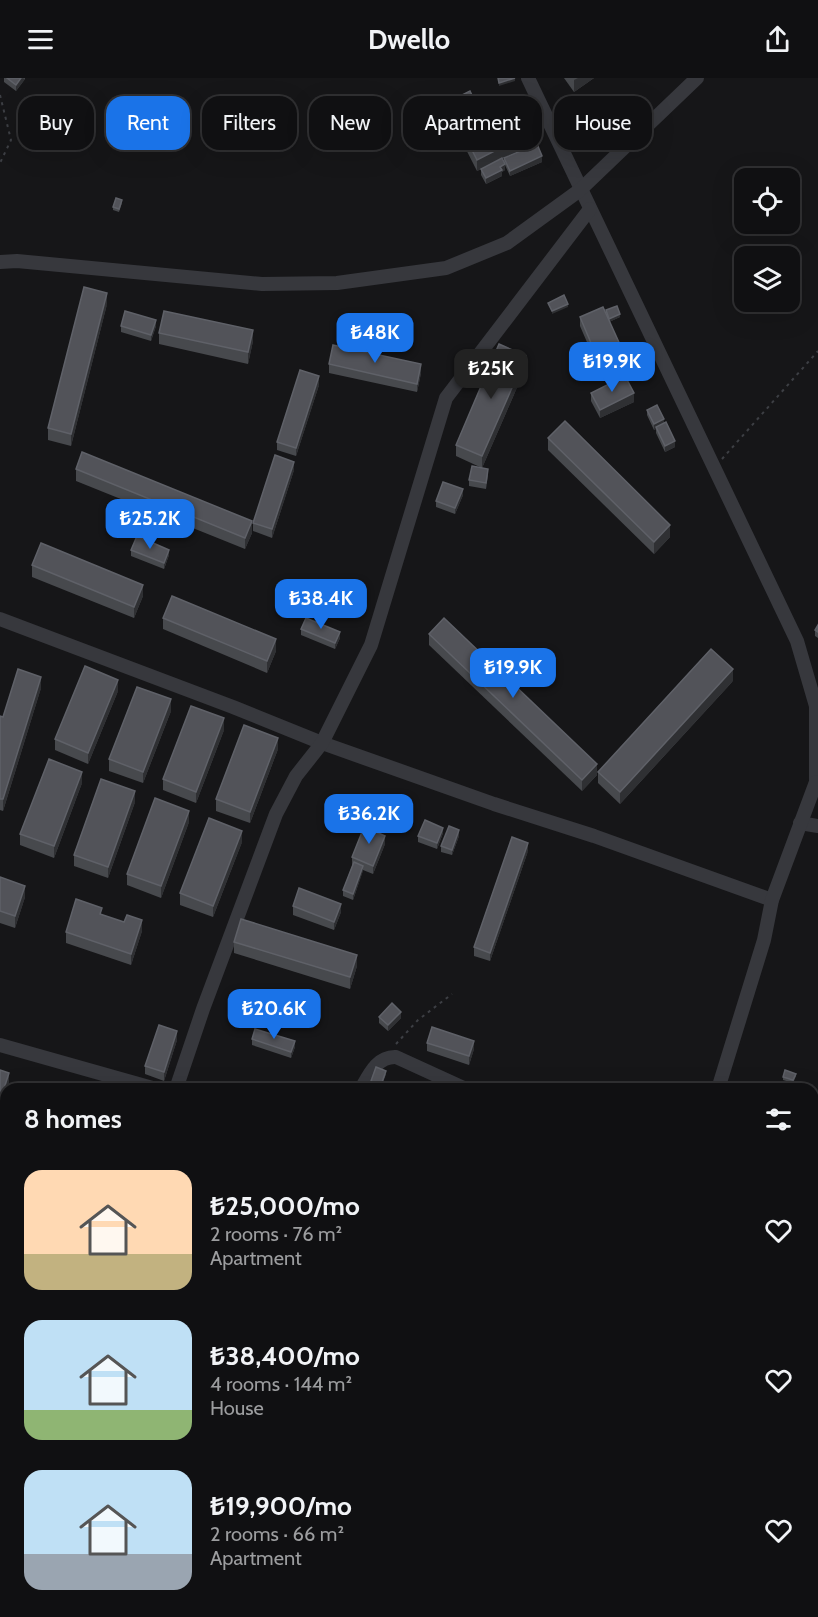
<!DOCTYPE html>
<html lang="en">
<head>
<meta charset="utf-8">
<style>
	:root { --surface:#101012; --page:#19191b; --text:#f1f3f6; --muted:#9c9d9f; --line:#303032; --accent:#1a73e8 }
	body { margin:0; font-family:Cabin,sans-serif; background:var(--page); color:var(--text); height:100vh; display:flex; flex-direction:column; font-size:22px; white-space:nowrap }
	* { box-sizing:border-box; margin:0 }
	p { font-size:20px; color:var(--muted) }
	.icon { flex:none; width:33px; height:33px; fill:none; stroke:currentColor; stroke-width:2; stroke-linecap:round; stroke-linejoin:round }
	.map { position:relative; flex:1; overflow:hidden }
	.side { position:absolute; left:0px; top:1005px; width:819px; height:534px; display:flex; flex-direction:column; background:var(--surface); border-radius:18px 18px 0 0; box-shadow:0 6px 24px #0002,0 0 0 2px var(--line) }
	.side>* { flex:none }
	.guide { position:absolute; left:18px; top:18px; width:783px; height:54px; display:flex; gap:12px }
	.tools { position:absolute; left:734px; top:90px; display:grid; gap:12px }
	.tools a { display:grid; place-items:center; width:66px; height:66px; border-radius:12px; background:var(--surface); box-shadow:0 6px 24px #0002,0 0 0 2px var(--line); font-size:30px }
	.price { position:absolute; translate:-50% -51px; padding:0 14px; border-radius:12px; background:var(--accent); color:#fff; font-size:20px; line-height:39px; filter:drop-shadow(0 2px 3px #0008) }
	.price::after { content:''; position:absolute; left:50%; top:36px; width:18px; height:14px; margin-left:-9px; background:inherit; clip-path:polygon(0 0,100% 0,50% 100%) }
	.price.selected { background:#222; color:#fff }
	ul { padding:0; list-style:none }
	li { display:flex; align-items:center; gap:18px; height:150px; padding:0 24px }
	li span { display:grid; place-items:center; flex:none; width:168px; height:120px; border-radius:18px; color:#555 }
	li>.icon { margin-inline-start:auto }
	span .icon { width:72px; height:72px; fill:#fffc; stroke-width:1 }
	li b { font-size:26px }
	h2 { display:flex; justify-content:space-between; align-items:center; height:72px; padding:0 24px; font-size:26px }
	.chip { padding:0 21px; border-radius:18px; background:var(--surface); box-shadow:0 6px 24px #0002,0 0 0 2px var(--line); font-size:21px; line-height:54px }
	.chip.selected { background:var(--accent); color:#fff }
	header { display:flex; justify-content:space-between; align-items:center; height:78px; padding:0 24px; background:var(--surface); font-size:27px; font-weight:800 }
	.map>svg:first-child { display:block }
</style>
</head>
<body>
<header><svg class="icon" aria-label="menu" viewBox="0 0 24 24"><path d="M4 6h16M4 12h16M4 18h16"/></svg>Dwello<svg class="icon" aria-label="share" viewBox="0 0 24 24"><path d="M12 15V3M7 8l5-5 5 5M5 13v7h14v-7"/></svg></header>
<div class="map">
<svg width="818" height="1539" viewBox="0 0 818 1539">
	<rect width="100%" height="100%" fill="#161618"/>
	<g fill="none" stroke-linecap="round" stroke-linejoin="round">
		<!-- path -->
		<g stroke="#3d3f44" stroke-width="2" stroke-dasharray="3 4.5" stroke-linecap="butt">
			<polyline points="0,17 11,62 0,85"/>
			<polyline points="722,381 818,273"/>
			<polyline points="396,966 418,942 452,916"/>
			<polyline points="813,1488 818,1471"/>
			<polyline points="798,1539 799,1533"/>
		</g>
		<!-- minor -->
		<g stroke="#37383d" stroke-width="14">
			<polyline points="528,0 797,563 816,628 816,704 818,706"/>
			<polyline points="0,184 17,183 262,206 337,205 446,190 507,165 580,112 697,0"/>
			<polyline points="0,541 233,629 322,665 494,726 594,758 772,822"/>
			<polyline points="800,745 818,748"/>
			<polyline points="0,967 156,1011"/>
			<polyline points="176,1011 203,931 276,736 296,698 322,665 371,567 446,320 590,131"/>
			<path d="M361 1011C369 997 377 978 396 979L466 1011"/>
			<polyline points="718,1011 764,862 772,822 816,704"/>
			<polyline points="0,1223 6,1225"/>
			<polyline points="813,1298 818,1299"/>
			<polyline points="0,1353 6,1330"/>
			<polyline points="541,1539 543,1533"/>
		</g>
		<!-- secondary -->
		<g stroke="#45474d" stroke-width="20">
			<polyline points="0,1452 6,1454"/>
			<polyline points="0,1474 6,1476"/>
			<polyline points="185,1533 203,1539"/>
			<polyline points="238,1533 258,1539"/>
		</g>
	</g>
	<!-- wall -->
	<g fill="#47494d">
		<polygon points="4,0 25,0 25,1 16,13 4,4"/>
		<polygon points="564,0 594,0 574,14"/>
		<polygon points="448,24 482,38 530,67 502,80 504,84 504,80 542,84 510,98 505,87 505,92 502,94 502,98 486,106 481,97 481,91 496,84 477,93 448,36"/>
		<polygon points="573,62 592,66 579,74 573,65"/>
		<polygon points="122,125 119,134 113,132 113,129"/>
		<polygon points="107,226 71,368 48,362 48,350"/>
		<polygon points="606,232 620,239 609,244 626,289 602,299 580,248 580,239 606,235"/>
		<polygon points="121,248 156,248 151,263 121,254"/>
		<polygon points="159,255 253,263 248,286 159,266"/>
		<polygon points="329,286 421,295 417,314 329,295"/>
		<polygon points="526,289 482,390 456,378 456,367"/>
		<polygon points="319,307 296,378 277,372 277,364"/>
		<polygon points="591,315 634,324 600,340 591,323"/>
		<polygon points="647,332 664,346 675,369 665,374 656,355 656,351 654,352 647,337"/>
		<polygon points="548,360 670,459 654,476 548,372"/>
		<polygon points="76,391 252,455 245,471 76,403"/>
		<polygon points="294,392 272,460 253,453 253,445"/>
		<polygon points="488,397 486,411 469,408 469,402"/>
		<polygon points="463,417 455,436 436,429 436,423"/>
		<polygon points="131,472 169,477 164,491 131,478"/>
		<polygon points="32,487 143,518 134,540 32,499"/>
		<polygon points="163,540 276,573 267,595 163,551"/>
		<polygon points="818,547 818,560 815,558 815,552"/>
		<polygon points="301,551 340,560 335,571 301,557"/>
		<polygon points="429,556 597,697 582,713 429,567"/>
		<polygon points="733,603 620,726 598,705 598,694"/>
		<polygon points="41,610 3,733 0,732 0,638 3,639"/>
		<polygon points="118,613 88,686 55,672 55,661"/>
		<polygon points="171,633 143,705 109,693 109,681"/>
		<polygon points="224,652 196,725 163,712 163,701"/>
		<polygon points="278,671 250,745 216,733 216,721"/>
		<polygon points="82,705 54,780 20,767 20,756"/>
		<polygon points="135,724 108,800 74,788 74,777"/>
		<polygon points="189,744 161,820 127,807 127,796"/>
		<polygon points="443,755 437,771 418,764 418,758"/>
		<polygon points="459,758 452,777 441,774 441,768"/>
		<polygon points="242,764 213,839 180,827 180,815"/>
		<polygon points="385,766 373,796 363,792 353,822 343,818 343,812 352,788 352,779"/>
		<polygon points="528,773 490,883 474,878 474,869"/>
		<polygon points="0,799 25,819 15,850 0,845"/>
		<polygon points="293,828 341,834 334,852 293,837"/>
		<polygon points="102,837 124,844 142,853 131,887 66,865 66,854"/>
		<polygon points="234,864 357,888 350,911 234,875"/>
		<polygon points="379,939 401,940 388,953 379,945"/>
		<polygon points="252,961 295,969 291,980 252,967"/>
		<polygon points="177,962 164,1003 145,996 145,988"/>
		<polygon points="427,965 474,971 469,987 427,973"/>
		<polygon points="386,996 381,1010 371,1006 371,1003"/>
		<polygon points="796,998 793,1005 783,1002 783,999"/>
		<polygon points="6,1160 6,1198 0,1196 0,1176"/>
	</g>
	<!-- shaded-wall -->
	<g fill="#2f3033">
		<polygon points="21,0 25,1 16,13 16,7"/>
		<polygon points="515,0 515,3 499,8 499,5"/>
		<polygon points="578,0 594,0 574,14 574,2"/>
		<polygon points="530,55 530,67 477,93 477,82"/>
		<polygon points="592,63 592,66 579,74 579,71"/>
		<polygon points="542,78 542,84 510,98 510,93"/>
		<polygon points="505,86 505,92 502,94 502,98 486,106 486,100 500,89"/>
		<polygon points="107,215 107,226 71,368 71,356"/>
		<polygon points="568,226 568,229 552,236 552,233"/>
		<polygon points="620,236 620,239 609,244 609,241"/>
		<polygon points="156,242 156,248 151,263 151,257"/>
		<polygon points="253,252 253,263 248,286 248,274"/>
		<polygon points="526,278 526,289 482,390 482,378"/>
		<polygon points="626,280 626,289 602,299 602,291"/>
		<polygon points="421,286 421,295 417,314 417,306"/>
		<polygon points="319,298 319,307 296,378 296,370"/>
		<polygon points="634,315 634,324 600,340 600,332"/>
		<polygon points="664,341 664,347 654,352 654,346"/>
		<polygon points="675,363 675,369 665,374 665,368"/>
		<polygon points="294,384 294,392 272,460 272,451"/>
		<polygon points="463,411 463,417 455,436 455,430"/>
		<polygon points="252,443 252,455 245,471 245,460"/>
		<polygon points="670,447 670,459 654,476 654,464"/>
		<polygon points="169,472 169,477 164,491 164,485"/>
		<polygon points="143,507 143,518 134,540 134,529"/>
		<polygon points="340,554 340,560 335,571 335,565"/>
		<polygon points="276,561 276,573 267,595 267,583"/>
		<polygon points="733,591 733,603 620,726 620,714"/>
		<polygon points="41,599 41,610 3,733 3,721"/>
		<polygon points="118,602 118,613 88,686 88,675"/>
		<polygon points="171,621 171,633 143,705 143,694"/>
		<polygon points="224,640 224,652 196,725 196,714"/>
		<polygon points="278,660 278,671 250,745 250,734"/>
		<polygon points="597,686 597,697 582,713 582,702"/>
		<polygon points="82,694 82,705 54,780 54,768"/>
		<polygon points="135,713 135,724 108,800 108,789"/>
		<polygon points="189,733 189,744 161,820 161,808"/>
		<polygon points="443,750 443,755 437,771 437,765"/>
		<polygon points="459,752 459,758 452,777 452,772"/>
		<polygon points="242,753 242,764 213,839 213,828"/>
		<polygon points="385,758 385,766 373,796 373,788"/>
		<polygon points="528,765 528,773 490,883 490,875"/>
		<polygon points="363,788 363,793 353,822 353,816"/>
		<polygon points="25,808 25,819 15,850 15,838"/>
		<polygon points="341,826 341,834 334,852 334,844"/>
		<polygon points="142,842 142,853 131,887 131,876"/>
		<polygon points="357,877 357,888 350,911 350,899"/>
		<polygon points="401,934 401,940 388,953 388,947"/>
		<polygon points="177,953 177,962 164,1003 164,994"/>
		<polygon points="295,963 295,969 291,980 291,974"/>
		<polygon points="474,963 474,971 469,987 469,978"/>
		<polygon points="9,995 9,1006 7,1011 6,1011 6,1015 0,1035 0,1023"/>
	</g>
	<!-- building -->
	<g fill="#525359" stroke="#5f6168" stroke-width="1.5">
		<polygon points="7,0 21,0 16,7"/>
		<polygon points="498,0 515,0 499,5"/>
		<polygon points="470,13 482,38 514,23 530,55 477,82 448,24"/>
		<polygon points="586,54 592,63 579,71 573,62"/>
		<polygon points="537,66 542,78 510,93 504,80"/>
		<polygon points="502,80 505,86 500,89 502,92 486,100 481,91"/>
		<polygon points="116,120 122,122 119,131 113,129"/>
		<polygon points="84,209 107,215 71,356 48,350"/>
		<polygon points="564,217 568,226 552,233 548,225"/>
		<polygon points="617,228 620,236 609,241 606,232"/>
		<polygon points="603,229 626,280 602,291 580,239"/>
		<polygon points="125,233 156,242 151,257 121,248"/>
		<polygon points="164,233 253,252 248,274 159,255"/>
		<polygon points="499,266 526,278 482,378 456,367"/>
		<polygon points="333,267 421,286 417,306 329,286"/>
		<polygon points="300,292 319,298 296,370 277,364"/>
		<polygon points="625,298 634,315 600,332 591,315"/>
		<polygon points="657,327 664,341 654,346 647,332"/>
		<polygon points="565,343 670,447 654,464 548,360"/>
		<polygon points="666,344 675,363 665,368 656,349"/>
		<polygon points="82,374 252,443 245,460 76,391"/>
		<polygon points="275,377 294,384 272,451 253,445"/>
		<polygon points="472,388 488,391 486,405 469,402"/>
		<polygon points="443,404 463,411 455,430 436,423"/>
		<polygon points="137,458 169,472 164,485 131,472"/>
		<polygon points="41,465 143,507 134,529 32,487"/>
		<polygon points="172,518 276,561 267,583 163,540"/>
		<polygon points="306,540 340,554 335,565 301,551"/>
		<polygon points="444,540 597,686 582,702 429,556"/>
		<polygon points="818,547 818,554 815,552"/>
		<polygon points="711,571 733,591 620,714 598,694"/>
		<polygon points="85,588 118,602 88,675 55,661"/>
		<polygon points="18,591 41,599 3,721 0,721 0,638 3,639"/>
		<polygon points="137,609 171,621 143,694 109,681"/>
		<polygon points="191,628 224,640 196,714 163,701"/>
		<polygon points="244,647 278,660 250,734 216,721"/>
		<polygon points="49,681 82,694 54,768 20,756"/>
		<polygon points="101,701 135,713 108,789 74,777"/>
		<polygon points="155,720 189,733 161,808 127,796"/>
		<polygon points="209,740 242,753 213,828 180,815"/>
		<polygon points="425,742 443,750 437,765 418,758"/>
		<polygon points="366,744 378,749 376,754 385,758 373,788 352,779"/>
		<polygon points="449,748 459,752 452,772 441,768"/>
		<polygon points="512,759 528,765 490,875 474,869"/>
		<polygon points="354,784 363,788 353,816 343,812"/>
		<polygon points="0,799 25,808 15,838 0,833"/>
		<polygon points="299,810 341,826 334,844 293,828"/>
		<polygon points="76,821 102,830 100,836 124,844 127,837 142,842 131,876 66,854"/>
		<polygon points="241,841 357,877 350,899 234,864"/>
		<polygon points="392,925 401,934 388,947 379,939"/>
		<polygon points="159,947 177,953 164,994 145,988"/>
		<polygon points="432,949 474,963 469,978 427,965"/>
		<polygon points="255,951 295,963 291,974 252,961"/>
		<polygon points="376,989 386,993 381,1007 371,1003"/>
		<polygon points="0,992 9,995 0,1023"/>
		<polygon points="785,992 796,996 793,1002 783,999"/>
		<polygon points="5,1160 6,1160 6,1189 0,1188 0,1176"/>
		<polygon points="813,1361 818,1362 815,1373 813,1372"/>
	</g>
</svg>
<div class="tools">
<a><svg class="icon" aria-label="locate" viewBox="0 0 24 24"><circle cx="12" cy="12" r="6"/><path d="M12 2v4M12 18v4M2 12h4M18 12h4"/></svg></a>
<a><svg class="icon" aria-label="layers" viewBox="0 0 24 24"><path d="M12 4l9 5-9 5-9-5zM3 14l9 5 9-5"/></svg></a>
</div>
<b class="price" style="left:375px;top:286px">₺48K</b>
<b class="price" style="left:612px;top:315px">₺19.9K</b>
<b class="price selected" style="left:491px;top:322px">₺25K</b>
<b class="price" style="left:150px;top:472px">₺25.2K</b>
<b class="price" style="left:321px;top:552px">₺38.4K</b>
<b class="price" style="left:513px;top:621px">₺19.9K</b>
<b class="price" style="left:369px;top:767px">₺36.2K</b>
<b class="price" style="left:274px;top:962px">₺20.6K</b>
<div class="guide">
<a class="chip">Buy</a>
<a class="chip selected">Rent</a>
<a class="chip">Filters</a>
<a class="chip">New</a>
<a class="chip">Apartment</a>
<a class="chip">House</a>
</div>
<section class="side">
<h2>8 homes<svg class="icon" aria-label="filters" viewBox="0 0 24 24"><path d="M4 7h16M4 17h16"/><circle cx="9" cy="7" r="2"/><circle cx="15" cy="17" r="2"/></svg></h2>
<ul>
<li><span style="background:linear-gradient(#ffd9b3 70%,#c2b280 0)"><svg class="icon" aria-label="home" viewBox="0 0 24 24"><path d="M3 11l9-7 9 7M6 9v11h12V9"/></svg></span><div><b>₺25,000/mo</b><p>2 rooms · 76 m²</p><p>Apartment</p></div><svg class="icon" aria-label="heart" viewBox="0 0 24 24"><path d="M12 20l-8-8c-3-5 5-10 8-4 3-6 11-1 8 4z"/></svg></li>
<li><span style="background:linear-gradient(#bfe0f5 75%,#8fb573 0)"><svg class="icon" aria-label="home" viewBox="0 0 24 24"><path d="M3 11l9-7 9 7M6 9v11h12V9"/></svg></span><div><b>₺38,400/mo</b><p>4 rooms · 144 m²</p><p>House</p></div><svg class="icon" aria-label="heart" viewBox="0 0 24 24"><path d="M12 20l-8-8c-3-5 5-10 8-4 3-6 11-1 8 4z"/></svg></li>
<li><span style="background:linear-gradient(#bfe0f5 70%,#9aa5b1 0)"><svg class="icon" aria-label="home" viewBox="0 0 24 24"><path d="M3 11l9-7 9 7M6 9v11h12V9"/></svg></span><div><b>₺19,900/mo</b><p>2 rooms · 66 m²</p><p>Apartment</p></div><svg class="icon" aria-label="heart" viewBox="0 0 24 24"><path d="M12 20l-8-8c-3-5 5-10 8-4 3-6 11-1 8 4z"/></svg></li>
</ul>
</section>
</div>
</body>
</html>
